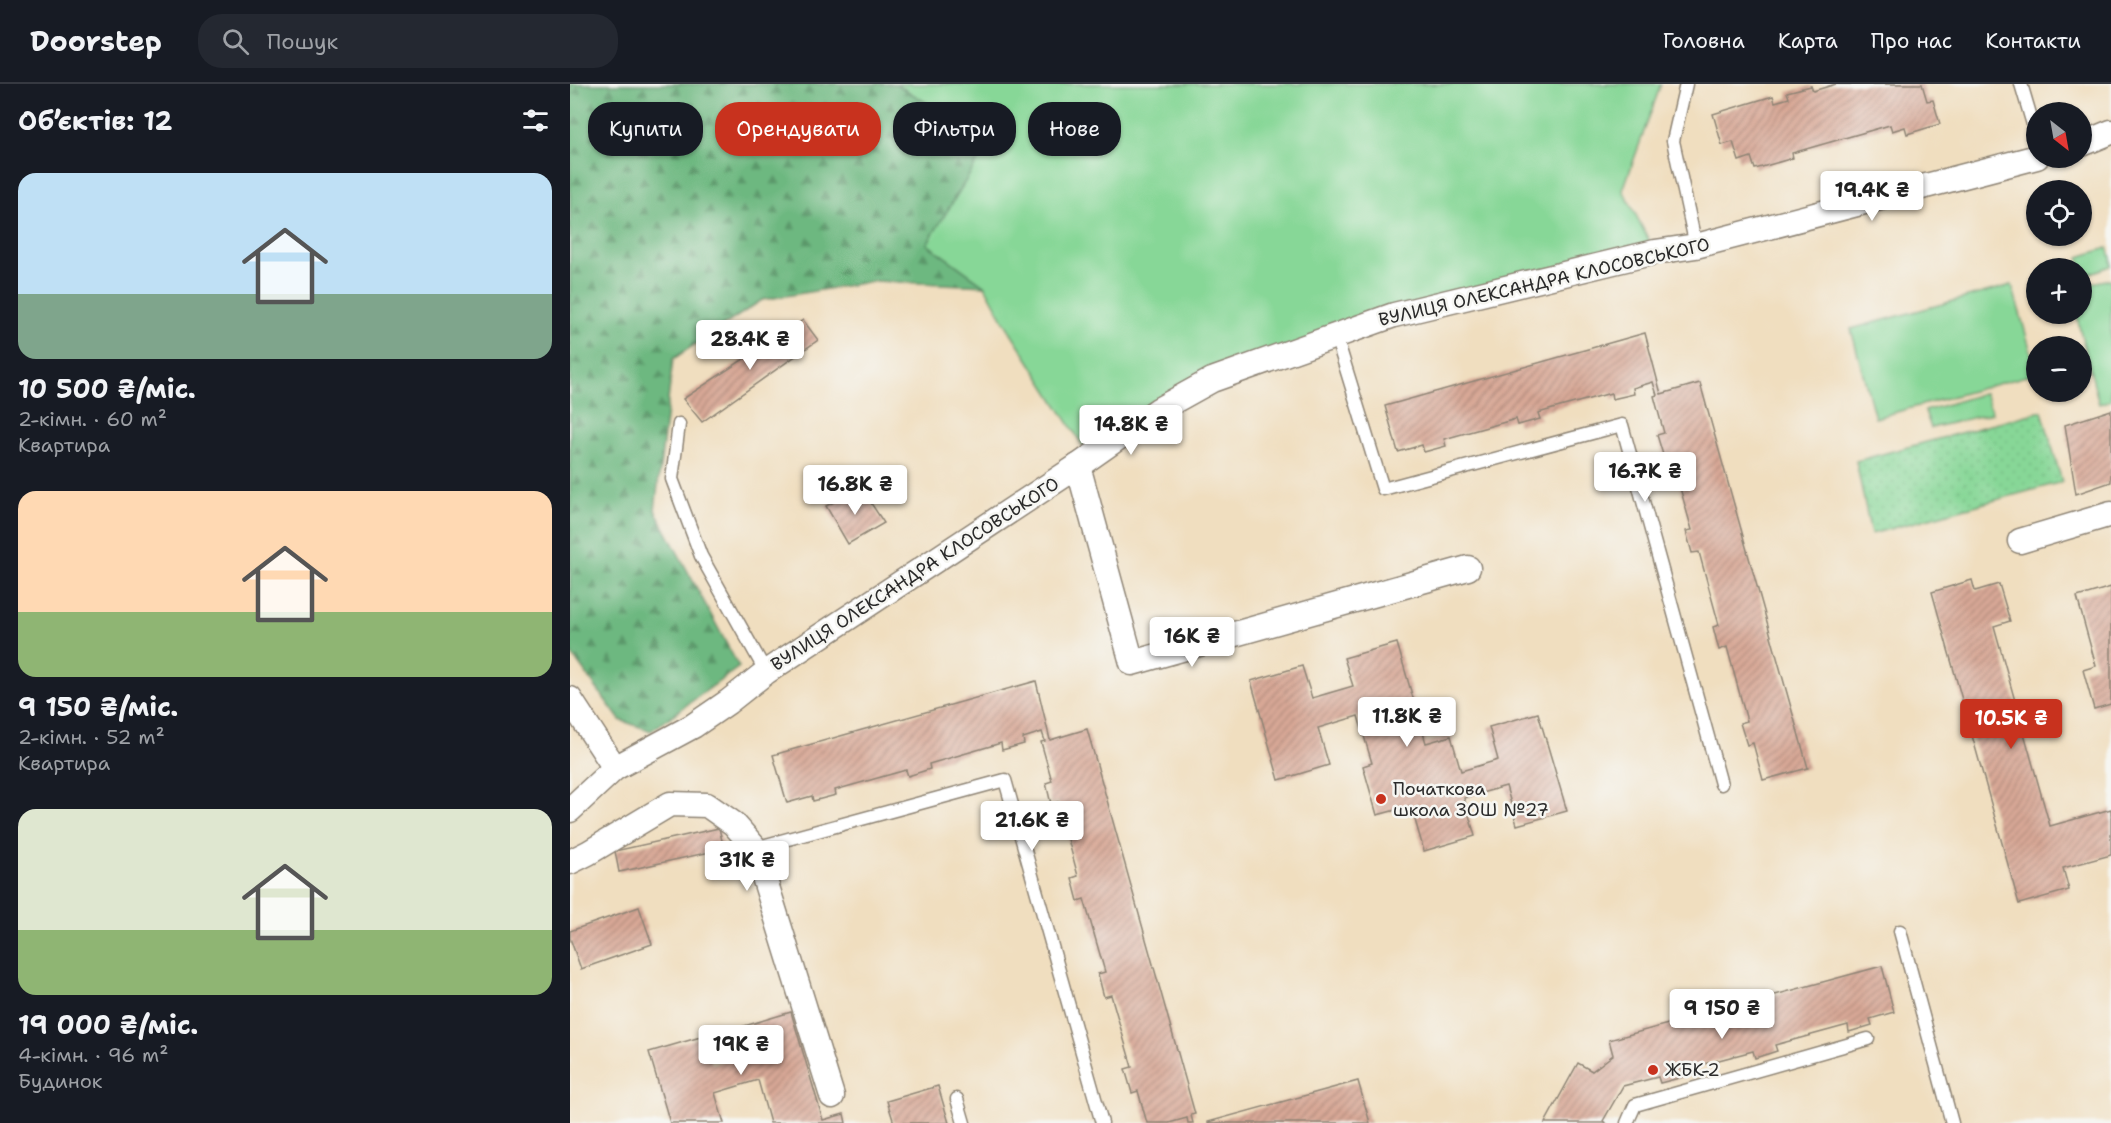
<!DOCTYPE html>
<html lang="uk">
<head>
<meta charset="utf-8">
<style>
	:root { --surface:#171b24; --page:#242831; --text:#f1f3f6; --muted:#9ea1a6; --line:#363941; --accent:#c8321e }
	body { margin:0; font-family:"Shantell Sans",sans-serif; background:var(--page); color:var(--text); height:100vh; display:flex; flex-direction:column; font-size:22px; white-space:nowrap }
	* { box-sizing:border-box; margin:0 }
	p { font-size:20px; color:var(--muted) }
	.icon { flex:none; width:33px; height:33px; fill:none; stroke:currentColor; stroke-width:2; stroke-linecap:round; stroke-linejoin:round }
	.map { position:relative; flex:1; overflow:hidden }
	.sheet { display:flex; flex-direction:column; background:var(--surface); width:570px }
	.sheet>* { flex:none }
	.guide { position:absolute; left:18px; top:18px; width:570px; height:54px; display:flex; gap:12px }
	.needle { width:39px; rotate:149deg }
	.fabs { position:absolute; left:1456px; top:18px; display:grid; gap:12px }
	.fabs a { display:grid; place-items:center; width:66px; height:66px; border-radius:50%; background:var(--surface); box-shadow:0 2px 4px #0004; font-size:30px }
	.price { position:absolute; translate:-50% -51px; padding:0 14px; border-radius:6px; background:#fff; color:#222; font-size:20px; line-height:39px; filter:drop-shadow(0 2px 3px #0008) }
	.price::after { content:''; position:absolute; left:50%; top:36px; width:18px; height:14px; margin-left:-9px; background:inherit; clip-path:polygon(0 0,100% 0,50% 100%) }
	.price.current { background:var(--accent); color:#fff }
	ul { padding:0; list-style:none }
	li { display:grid; align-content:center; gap:12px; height:318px; padding:0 18px }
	li span { display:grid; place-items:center; height:186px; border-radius:18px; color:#555 }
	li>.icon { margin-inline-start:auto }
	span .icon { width:108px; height:108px; fill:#fffc; stroke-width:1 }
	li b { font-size:26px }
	h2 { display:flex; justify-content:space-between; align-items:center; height:72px; padding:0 18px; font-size:26px }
	.pill { padding:0 21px; border-radius:24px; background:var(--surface); box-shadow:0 2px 4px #0004; font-size:21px; line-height:54px }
	.pill.current { background:var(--accent); color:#fff }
	header { display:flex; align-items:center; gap:36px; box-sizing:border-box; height:84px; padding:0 30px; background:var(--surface); border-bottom:2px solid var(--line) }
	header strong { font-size:28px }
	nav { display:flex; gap:33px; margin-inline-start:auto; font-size:21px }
	.search { width:420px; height:54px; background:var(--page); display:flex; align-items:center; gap:15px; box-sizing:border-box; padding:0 21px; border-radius:24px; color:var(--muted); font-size:22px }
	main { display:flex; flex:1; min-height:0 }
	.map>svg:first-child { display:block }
</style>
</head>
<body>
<header>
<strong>Doorstep</strong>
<div class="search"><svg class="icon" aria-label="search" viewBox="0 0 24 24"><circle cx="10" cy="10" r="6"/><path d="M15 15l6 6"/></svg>Пошук</div>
<nav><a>Головна</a><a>Карта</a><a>Про нас</a><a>Контакти</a></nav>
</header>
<main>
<section class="sheet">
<h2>Об’єктів: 12<svg class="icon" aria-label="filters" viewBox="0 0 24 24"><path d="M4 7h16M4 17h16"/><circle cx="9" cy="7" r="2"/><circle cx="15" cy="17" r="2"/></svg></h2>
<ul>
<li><span style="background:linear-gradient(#bfe0f5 65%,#7fa58c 0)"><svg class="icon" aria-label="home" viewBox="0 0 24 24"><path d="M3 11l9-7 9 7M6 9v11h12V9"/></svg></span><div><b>10 500 ₴/міс.</b><p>2-кімн. · 60 m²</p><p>Квартира</p></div></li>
<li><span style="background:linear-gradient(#ffd9b3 65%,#8fb573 0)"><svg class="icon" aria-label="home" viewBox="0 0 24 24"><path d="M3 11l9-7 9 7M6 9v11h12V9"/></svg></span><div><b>9 150 ₴/міс.</b><p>2-кімн. · 52 m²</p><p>Квартира</p></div></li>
<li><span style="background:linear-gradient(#dfe7d0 65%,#8fb573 0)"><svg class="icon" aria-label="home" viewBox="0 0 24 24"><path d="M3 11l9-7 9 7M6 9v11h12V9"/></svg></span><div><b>19 000 ₴/міс.</b><p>4-кімн. · 96 m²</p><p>Будинок</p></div></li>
</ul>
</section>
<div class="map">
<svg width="1541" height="1039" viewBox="0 0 1541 1039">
	<defs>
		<pattern id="forest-firs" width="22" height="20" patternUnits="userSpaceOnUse" patternTransform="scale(1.5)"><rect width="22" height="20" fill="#6db880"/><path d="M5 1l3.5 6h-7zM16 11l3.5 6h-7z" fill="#5a9669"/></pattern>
		<pattern id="park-dots" width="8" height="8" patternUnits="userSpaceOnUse" patternTransform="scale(1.5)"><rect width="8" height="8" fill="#87d797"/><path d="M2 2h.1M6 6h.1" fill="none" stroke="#75b982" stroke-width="1.8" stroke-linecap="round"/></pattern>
		<pattern id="building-hatch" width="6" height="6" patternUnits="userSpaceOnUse" patternTransform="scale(1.5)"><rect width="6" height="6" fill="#d8a896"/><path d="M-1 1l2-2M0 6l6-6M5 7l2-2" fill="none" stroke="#af897b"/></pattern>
	</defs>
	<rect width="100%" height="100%" fill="#f6f6f2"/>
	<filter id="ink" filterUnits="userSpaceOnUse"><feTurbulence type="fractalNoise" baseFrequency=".0167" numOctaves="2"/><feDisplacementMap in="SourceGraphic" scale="12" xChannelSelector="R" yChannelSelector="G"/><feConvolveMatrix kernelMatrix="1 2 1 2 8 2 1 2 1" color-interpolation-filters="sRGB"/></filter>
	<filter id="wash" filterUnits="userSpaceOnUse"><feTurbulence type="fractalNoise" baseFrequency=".008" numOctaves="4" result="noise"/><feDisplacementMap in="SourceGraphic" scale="24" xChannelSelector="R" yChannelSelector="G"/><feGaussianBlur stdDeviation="1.35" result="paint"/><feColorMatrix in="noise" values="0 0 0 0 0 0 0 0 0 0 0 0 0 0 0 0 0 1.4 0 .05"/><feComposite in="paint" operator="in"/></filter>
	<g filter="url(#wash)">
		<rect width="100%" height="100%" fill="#f0debf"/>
		<!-- green -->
		<g fill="#87d797" stroke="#598161" stroke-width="1.5">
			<polygon points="326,0 1091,0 1053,106 1085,168 824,231 642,296 520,373 435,239 415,202 357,160"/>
			<polygon points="1537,164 1541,174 1541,182 1513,192 1509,173"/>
			<polygon points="1541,195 1541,316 1529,320 1506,230 1512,230 1512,201"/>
			<polygon points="1442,201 1467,289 1305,334 1281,245"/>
			<polygon points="1415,309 1422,329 1361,344 1355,327"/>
		</g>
		<!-- forest -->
		<polygon fill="url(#forest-firs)" stroke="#4c7256" stroke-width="1.5" points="0,0 326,0 420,57 357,160 415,202 304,197 192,216 103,275 85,426 169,583 81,647 50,636 0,568"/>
		<!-- park -->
		<polygon fill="url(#park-dots)" stroke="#598161" stroke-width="1.5" points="1472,327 1492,398 1301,450 1286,377"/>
		<g id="blocks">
			<!-- building -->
			<g fill="url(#building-hatch)">
				<polygon points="1266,0 1352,0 1357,17 1363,16 1370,40 1337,50 1335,43 1322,47 1320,41 1222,69 1223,74 1185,85 1181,73 1169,77 1163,58 1152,61 1143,30 1203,12 1205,18 1219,14 1217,8 1241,2 1243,7"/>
				<polygon points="233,236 248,256 132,338 113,315"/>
				<polygon points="1075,249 1091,310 1130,299 1238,684 1193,696 1183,659 1177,661 1170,639 1177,637 1157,563 1149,566 1143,543 1149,541 1129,468 1122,469 1116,447 1122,446 1101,372 1094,374 1087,351 1094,349 1084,312 1087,311 1083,298 1063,304 1064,310 1042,315 1041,309 968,329 970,335 948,341 946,335 874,355 876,362 854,368 852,361 828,368 815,322"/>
				<polygon points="1541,326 1541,398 1506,410 1495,341"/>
				<polygon points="291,404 314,439 278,460 256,422"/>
				<polygon points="1402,496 1405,507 1429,500 1440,537 1424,542 1480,742 1541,725 1541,771 1493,784 1499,806 1449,820 1362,508"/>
				<polygon points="1541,503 1541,620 1524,625 1513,586 1526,582 1507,513"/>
				<polygon points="827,559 856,659 881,652 891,687 928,676 919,643 968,629 997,727 947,741 936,702 894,714 905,752 854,767 841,722 807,731 793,682 802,679 788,632 748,644 759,681 709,696 681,597 732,582 742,614 783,602 774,574"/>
				<polygon points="466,597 480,656 517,645 625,1030 621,1031 623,1039 618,1039 617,1034 599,1039 577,1039 568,1007 562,1009 555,985 562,983 541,911 534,913 528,890 535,888 514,815 508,817 502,794 508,792 488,718 481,720 476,699 482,697 471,658 475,657 472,648 453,654 454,660 432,666 431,659 359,680 360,685 338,692 336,686 265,706 266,711 243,717 242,712 217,719 203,671"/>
				<polygon points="149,744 154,765 49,788 45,767"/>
				<polygon points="69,823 82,860 11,885 0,854 0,847"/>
				<polygon points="1312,882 1324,928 1300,935 1302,941 1279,948 1278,941 1205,961 1207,967 1185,974 1183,967 1111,986 1113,993 1090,999 1088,993 1053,1002 1033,1037 1036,1039 975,1039 1008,979 1022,987 1043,971 1039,956"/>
				<polygon points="221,928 253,1036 274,1030 276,1039 200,1039 188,996 145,1009 154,1039 100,1039 79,968 134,952 142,980 179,970 171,943"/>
				<polygon points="788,997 800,1039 638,1039 638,1038"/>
				<polygon points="368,1002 379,1039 324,1039 317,1017"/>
			</g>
		</g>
	</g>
	<g filter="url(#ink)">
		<use href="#blocks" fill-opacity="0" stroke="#8e8475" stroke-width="1.5"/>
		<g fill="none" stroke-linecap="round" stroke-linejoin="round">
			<!-- lane casing -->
			<g stroke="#8e8475" stroke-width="15">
				<g id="lane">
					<polyline points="1116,0 1103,57 1126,162"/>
					<polyline points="1451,0 1467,54"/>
					<polyline points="766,252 813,405 1052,341 1151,700"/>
					<polyline points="109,340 102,395 131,472 196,588"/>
					<polyline points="185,764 435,696 532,1039"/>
					<polyline points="1330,847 1382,1039"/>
					<polyline points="387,1015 394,1039"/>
					<polyline points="1057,1039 1065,1021 1298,955"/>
				</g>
			</g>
			<!-- street casing -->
			<g stroke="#8e8475" stroke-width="27">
				<g id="street">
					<polyline points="1512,60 1541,48"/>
					<polyline points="508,382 562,579 898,484"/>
					<polyline points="1450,457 1541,430"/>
					<polyline points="0,615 45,684"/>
					<polyline points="0,726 45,684 123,642 158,618 196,588 508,382 588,326 642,296 824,231 1085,168 1126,162 1467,73"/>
					<polyline points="0,778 18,769 100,720 137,721 164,740 185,764 262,1012"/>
				</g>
			</g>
			<!-- lane -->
			<use href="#lane" stroke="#fff" stroke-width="12"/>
			<!-- street -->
			<use href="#street" stroke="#fff" stroke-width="24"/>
		</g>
	</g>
	<!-- markers -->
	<g fill="#c8321e" stroke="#f6f6f2" stroke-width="2">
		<circle cx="811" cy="715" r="6"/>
		<circle cx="1083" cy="986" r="6"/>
	</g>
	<g text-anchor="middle" stroke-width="5" stroke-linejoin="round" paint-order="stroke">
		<!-- street labels -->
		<g font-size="18" fill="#2b2b2b" stroke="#f6f6f2">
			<text transform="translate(974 198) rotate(-13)" y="6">ВУЛИЦЯ ОЛЕКСАНДРА КЛОСОВСЬКОГО</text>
			<text transform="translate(345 490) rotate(-33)" y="6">ВУЛИЦЯ ОЛЕКСАНДРА КЛОСОВСЬКОГО</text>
		</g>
		<!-- poi labels -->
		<g font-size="18" fill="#2b2b2b" stroke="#f6f6f2" text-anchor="start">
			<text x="823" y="711">Початкова<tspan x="823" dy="21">школа ЗОШ №27</tspan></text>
			<text x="1095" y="992">ЖБК-2</text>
		</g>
	</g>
</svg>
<div class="fabs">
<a><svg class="needle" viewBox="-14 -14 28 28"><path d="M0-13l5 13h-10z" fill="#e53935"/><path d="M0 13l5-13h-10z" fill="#9ea1a6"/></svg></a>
<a><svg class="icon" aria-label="locate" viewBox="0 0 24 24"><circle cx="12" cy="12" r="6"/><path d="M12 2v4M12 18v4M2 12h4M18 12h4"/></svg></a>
<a>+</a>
<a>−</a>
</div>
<b class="price" style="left:1302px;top:138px">19.4K ₴</b>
<b class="price" style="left:180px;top:287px">28.4K ₴</b>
<b class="price" style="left:561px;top:372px">14.8K ₴</b>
<b class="price" style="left:1075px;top:419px">16.7K ₴</b>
<b class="price" style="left:285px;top:432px">16.8K ₴</b>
<b class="price" style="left:622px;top:584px">16K ₴</b>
<b class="price" style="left:837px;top:664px">11.8K ₴</b>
<b class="price current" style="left:1441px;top:666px">10.5K ₴</b>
<b class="price" style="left:462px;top:768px">21.6K ₴</b>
<b class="price" style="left:177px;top:808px">31K ₴</b>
<b class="price" style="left:1152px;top:956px">9 150 ₴</b>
<b class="price" style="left:171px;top:992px">19K ₴</b>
<div class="guide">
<a class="pill">Купити</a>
<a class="pill current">Орендувати</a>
<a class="pill">Фільтри</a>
<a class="pill">Нове</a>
</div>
</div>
</main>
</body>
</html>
